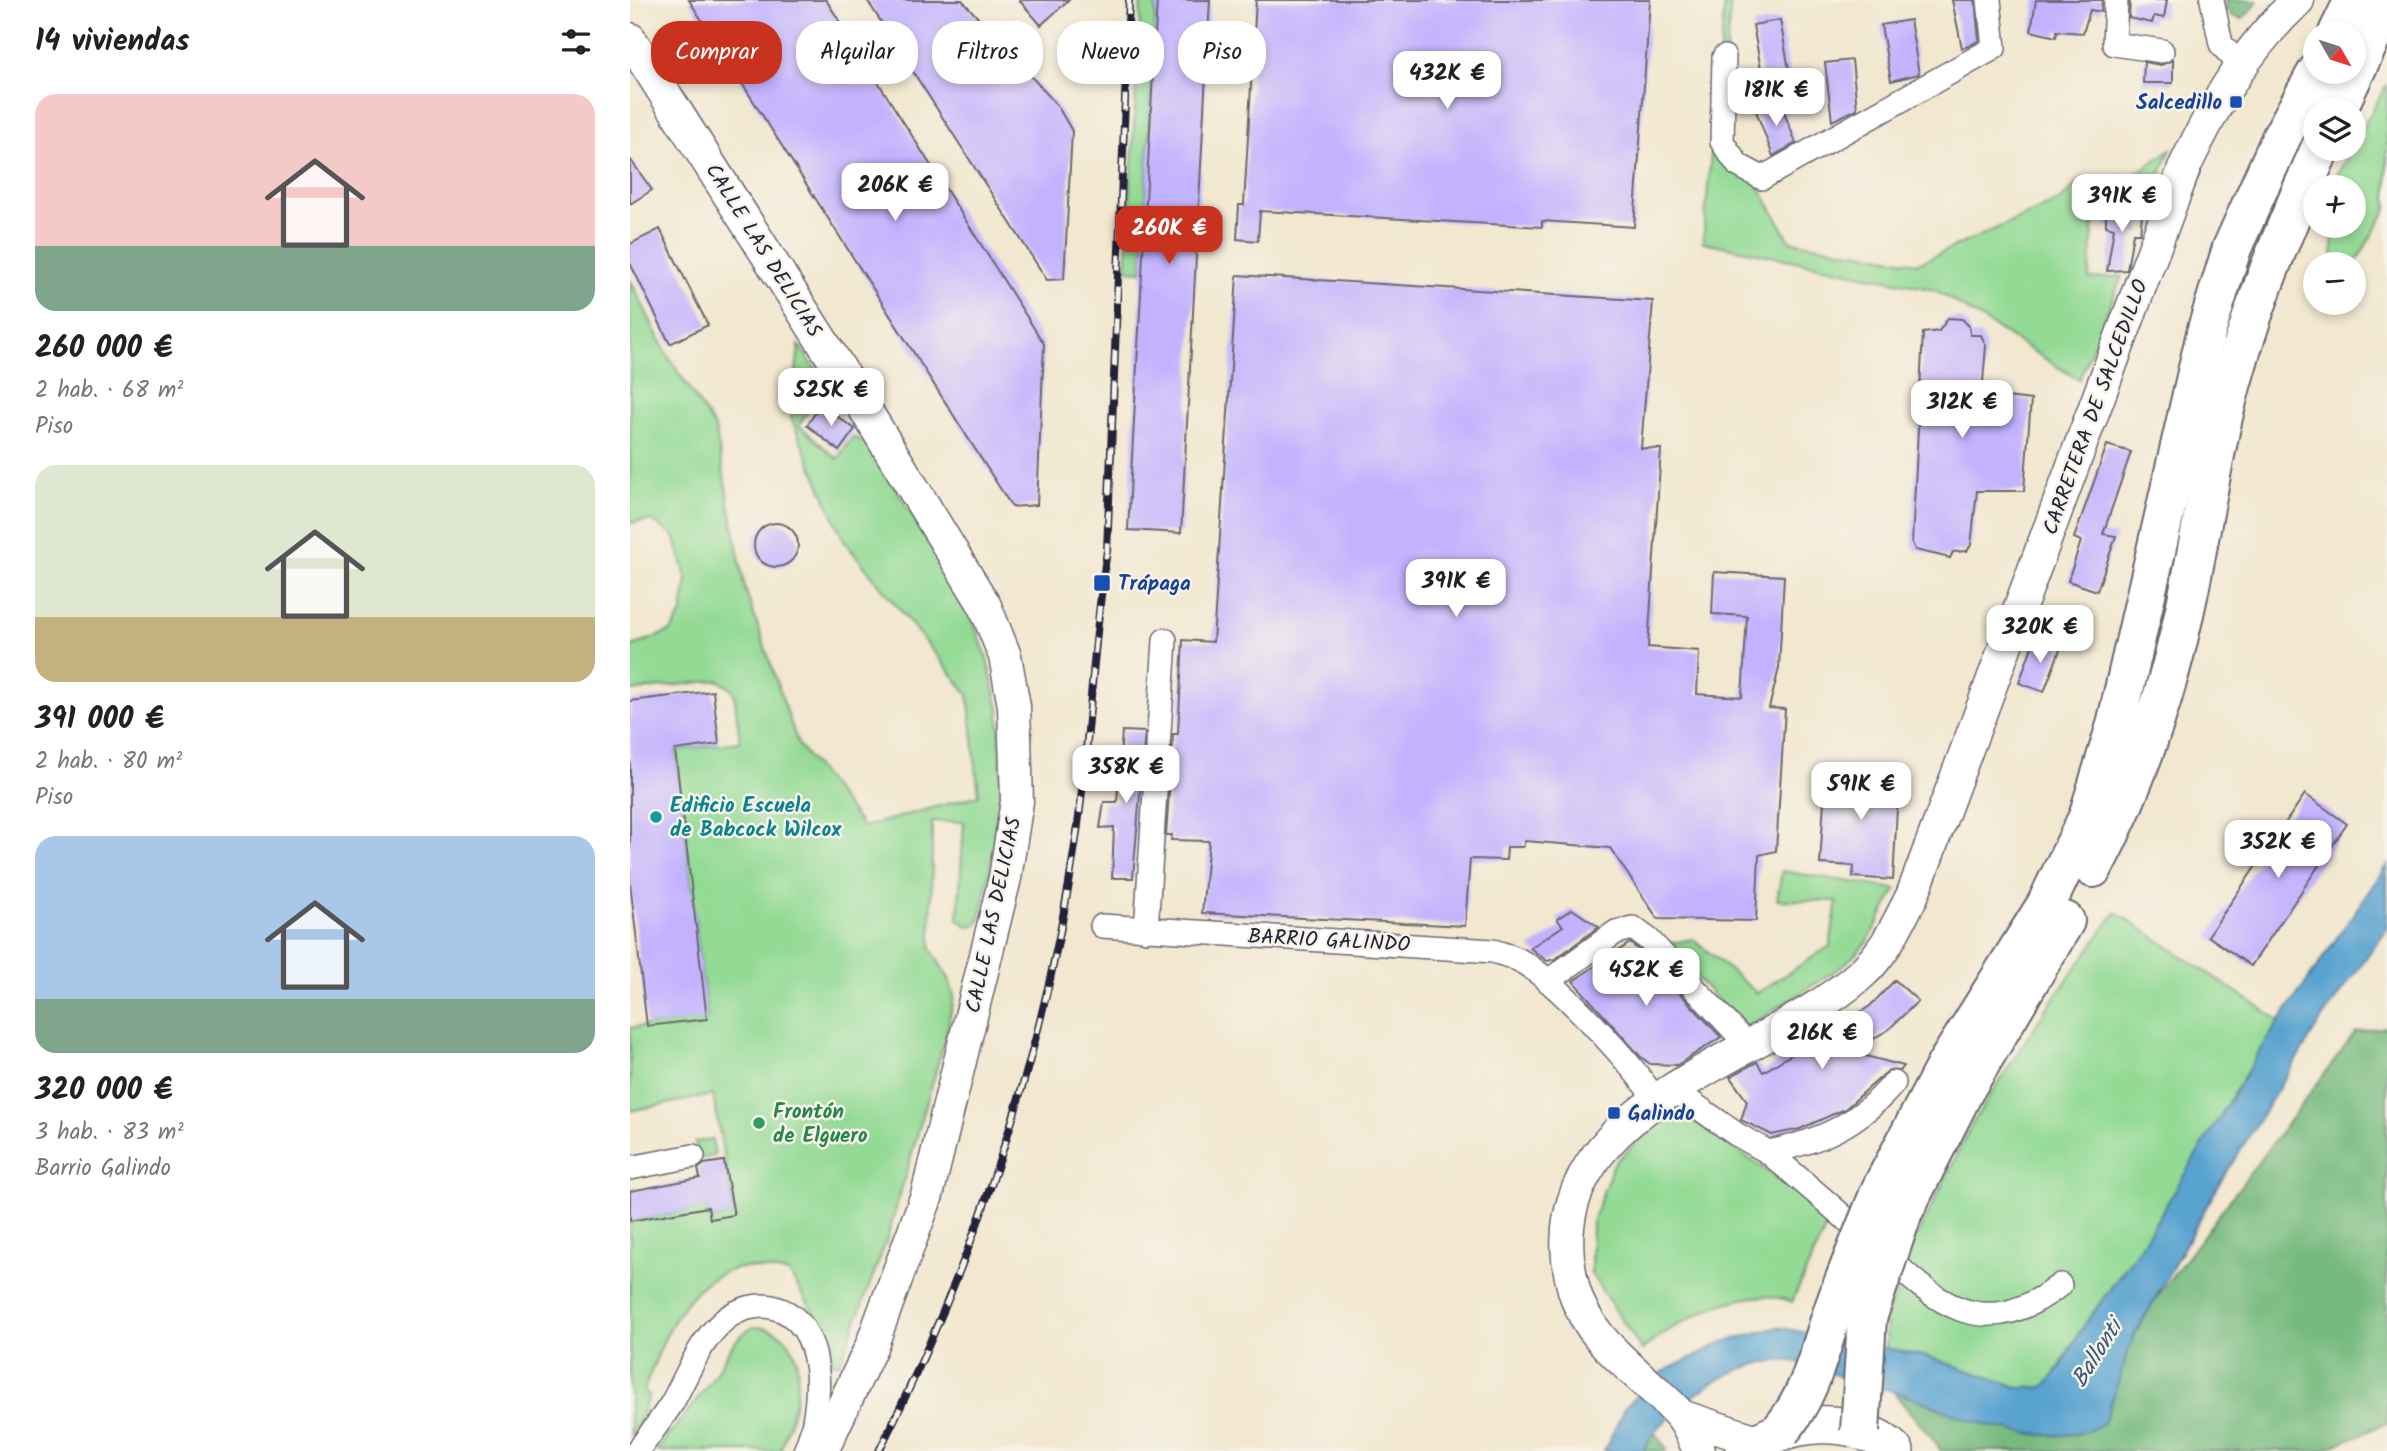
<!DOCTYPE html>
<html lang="es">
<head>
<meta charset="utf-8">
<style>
	:root { --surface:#fff; --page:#f6f6f6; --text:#222; --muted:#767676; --accent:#c8321e }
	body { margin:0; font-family:Kalam,sans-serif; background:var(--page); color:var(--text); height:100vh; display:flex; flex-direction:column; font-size:26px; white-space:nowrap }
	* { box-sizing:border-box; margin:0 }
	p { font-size:23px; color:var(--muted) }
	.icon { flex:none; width:38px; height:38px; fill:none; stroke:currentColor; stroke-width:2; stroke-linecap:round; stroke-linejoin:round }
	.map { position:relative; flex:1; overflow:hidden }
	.side { display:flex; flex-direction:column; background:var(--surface); width:630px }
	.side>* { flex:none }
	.guide { position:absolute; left:21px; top:21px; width:665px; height:63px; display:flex; gap:14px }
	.needle { width:46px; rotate:129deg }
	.buttons { position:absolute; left:1673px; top:21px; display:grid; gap:14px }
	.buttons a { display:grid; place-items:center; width:63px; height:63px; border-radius:50%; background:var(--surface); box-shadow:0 4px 10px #0003; font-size:35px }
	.price { position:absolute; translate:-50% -60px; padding:0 16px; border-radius:14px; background:#fff; color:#222; font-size:23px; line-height:46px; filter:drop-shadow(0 2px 4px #0008) }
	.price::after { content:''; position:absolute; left:50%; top:42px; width:21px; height:16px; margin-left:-10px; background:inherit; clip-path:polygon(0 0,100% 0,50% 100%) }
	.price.active { background:var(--accent); color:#fff }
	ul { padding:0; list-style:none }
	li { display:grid; align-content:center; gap:14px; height:371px; padding:0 35px }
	li span { display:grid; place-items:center; height:217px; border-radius:21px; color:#555 }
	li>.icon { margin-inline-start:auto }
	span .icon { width:126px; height:126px; fill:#fffc; stroke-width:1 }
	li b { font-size:30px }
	h2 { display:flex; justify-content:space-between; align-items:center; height:84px; padding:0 35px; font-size:30px }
	.tag { padding:0 24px; border-radius:28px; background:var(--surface); box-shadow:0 4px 10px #0003; font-size:24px; line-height:63px }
	.tag.active { background:var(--accent); color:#fff }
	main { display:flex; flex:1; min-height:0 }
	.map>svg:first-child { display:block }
</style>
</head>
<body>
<main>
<section class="side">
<h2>14 viviendas<svg class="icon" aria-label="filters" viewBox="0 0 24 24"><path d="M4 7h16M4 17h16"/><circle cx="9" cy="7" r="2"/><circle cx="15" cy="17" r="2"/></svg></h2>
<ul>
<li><span style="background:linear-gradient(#f6c9c9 70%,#7fa58c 0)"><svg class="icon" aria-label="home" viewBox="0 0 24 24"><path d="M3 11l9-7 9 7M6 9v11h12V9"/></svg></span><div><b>260 000 €</b><p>2 hab. · 68 m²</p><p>Piso</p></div></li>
<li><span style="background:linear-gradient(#dfe7d0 70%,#c2b280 0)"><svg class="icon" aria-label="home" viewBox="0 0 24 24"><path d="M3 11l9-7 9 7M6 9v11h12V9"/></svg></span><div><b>391 000 €</b><p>2 hab. · 80 m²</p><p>Piso</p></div></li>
<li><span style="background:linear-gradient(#a9c7e8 75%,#7fa58c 0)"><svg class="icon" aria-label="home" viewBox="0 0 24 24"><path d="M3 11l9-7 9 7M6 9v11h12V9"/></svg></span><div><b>320 000 €</b><p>3 hab. · 83 m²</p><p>Barrio Galindo</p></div></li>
</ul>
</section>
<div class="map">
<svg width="1757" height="1451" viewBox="0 0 1757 1451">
	<rect width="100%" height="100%" fill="#f7f3e8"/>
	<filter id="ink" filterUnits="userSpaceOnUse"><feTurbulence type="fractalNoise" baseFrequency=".0143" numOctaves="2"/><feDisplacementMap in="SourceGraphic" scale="14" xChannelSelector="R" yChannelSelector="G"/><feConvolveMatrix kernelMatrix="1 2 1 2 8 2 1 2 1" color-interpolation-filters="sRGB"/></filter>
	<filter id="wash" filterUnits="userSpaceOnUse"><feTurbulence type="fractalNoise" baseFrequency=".00686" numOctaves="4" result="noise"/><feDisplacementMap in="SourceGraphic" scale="28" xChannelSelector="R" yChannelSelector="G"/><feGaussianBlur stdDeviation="1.57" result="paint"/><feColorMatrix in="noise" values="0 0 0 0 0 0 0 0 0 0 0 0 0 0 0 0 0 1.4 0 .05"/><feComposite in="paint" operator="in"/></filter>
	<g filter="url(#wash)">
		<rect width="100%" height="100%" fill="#f2e7cf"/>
		<!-- green -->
		<g fill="#93da94" stroke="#5a7e68" stroke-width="2">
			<polygon points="511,0 526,0 512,271 496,270"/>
			<polygon points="1095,0 1101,0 1087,146 1128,185 1160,241 1288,263 1431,200 1452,179 1501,177 1541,149 1517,206 1465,207 1459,279 1492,276 1449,380 1305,290 1073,242"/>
			<polygon points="1757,84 1757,209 1724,266 1704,264 1702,226 1724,226 1724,187 1705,187 1707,175"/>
			<path d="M0 279 36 353 85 428 115 589 168 744 233 827 349 795 338 694 214 541 161 418 169 345 195 383 169 425 207 459 223 437 240 445 339 611 356 655 369 709 372 807 352 911 347 925 337 926 328 919 334 822 302 821 301 949 319 979 324 997 315 1039 257 1239 210 1363 202 1362 195 1330 159 1273C142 1271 121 1265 105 1269 52 1281 31 1346 14 1390L19 1395 8 1424 0 1434V1221L78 1207 80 1219 104 1214 83 1095 0 1111V1028L77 1018 45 750 110 742 104 691 88 680 0 691V647L41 631 52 613 57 580 44 536 21 520 0 523Z"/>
			<polygon points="1152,871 1266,889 1237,943 1213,966 1114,1029 1036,944 1063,939 1127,993 1200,946 1207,901 1147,900"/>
			<polygon points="1486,912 1650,1021 1513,1243 1448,1334 1422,1380 1413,1387 1390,1388 1299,1357 1256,1348 1257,1317 1278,1254 1342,1124 1415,1011"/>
			<path d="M1044 1108 1142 1174 1200 1219 1162 1302C1118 1282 1046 1321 1012 1350L961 1274 962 1222 984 1163Z"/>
			<polygon points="82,1139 85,1156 68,1159 65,1142"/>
			<path d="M123 1327C191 1329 165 1411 150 1451H26C44 1428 63 1406 80 1382 94 1361 100 1340 123 1327Z"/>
		</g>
		<!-- forest -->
		<g fill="#76ba7e" stroke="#4c6e5c" stroke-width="2">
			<polygon points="1595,0 1628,0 1621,11 1611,19 1600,15"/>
			<path d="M1757 1027V1423L1691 1451H1311C1296 1426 1273 1410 1259 1383L1391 1411 1468 1401 1524 1301 1726 1032Z"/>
			<polygon points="1024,1432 1036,1448 1036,1451 1014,1451"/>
		</g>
		<!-- water -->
		<path fill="#58a3d0" stroke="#3d6286" stroke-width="2" d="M1757 865V929L1693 1017 1588 1186 1503 1338 1474 1423C1435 1451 1344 1425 1297 1403 1269 1391 1236 1384 1206 1375 1192 1370 1175 1362 1160 1361 1123 1359 1086 1377 1059 1400 1043 1415 1021 1429 1014 1451H974L996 1406 1030 1373 1093 1342 1148 1327 1299 1357 1390 1388 1413 1387 1429 1371 1448 1334 1513 1243 1633 1045Z"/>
		<g id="blocks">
			<!-- building -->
			<g fill="#c3b2fe">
				<polygon points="59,0 196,0 414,344 407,505 382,507"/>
				<polygon points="237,0 332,0 427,105 442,131 434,279 417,280"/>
				<polygon points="389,0 439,0 411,25"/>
				<polygon points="527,0 580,0 551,533 498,530"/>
				<polygon points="626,0 1020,0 1004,227 912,221 912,227 630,211 628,241 607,239 609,205 614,205"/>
				<polygon points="1322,0 1345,0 1349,40 1339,46 1332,48"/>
				<polygon points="1406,0 1472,0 1471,12 1460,10 1453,33 1427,31 1426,37 1401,31"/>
				<polygon points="1500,0 1537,0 1534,18 1524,16 1522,23 1499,18"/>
				<polygon points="1150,20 1160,75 1133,80 1123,25"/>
				<polygon points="1280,20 1289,74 1261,81 1251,25"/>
				<polygon points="1222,60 1227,109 1202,121 1195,63"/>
				<polygon points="1543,60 1543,83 1513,83 1514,62 1531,65"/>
				<polygon points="1150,102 1166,143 1143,156 1126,111"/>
				<polygon points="0,159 22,190 0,204"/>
				<polygon points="1476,206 1513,206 1510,233 1503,233 1497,270 1477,271 1484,228 1476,226"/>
				<polygon points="30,229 78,325 40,344 0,263 0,244"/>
				<polygon points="607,275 1023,301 1011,448 1031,449 1018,647 1069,651 1067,694 1112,697 1117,616 1082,614 1084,572 1154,576 1149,668 1139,708 1155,709 1146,851 1129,855 1126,921 1028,919 980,848 895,841 893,847 877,847 876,860 840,859 835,926 572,913 579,841 541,840 542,835 536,835 543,734 548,734 553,640 583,642"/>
				<polygon points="1318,318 1332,319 1339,326 1340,335 1351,335 1356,346 1352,394 1401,400 1394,491 1347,491 1341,545 1337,551 1323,552 1320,558 1285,550 1282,543 1293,333 1309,331"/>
				<polygon points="191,405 225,429 209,451 177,425"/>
				<polygon points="1477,445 1501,452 1473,534 1486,536 1467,591 1438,581 1451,541 1444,538"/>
				<circle cx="146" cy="545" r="22"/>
				<polygon points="1405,638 1431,647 1414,692 1389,683"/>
				<polygon points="83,691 89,744 45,750 77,1019 17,1026 0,883 0,701"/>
				<polygon points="492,731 515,732 503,878 482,878 484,827 470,828 474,802 487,802"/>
				<polygon points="1196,769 1269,773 1263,880 1223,877 1224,866 1190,864"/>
				<polygon points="1675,794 1717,824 1621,966 1578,936"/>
				<polygon points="942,909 969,927 925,959 917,961 900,948 933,926 927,919"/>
				<polygon points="1000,943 1009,950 1091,1037 1047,1065 1020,1064 1010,1056 943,981"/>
				<polygon points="1265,980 1288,1001 1258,1030 1220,1052 1274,1066 1270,1071 1259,1070 1215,1109 1170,1129 1142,1135 1111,1120 1117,1101 1100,1077 1127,1062 1133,1072 1240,1006"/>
				<polygon points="94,1161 104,1215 80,1219 78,1207 0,1221 0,1191 70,1178 68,1169 74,1164"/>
			</g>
		</g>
	</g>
	<g filter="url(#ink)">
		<use href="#blocks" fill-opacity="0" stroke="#6b676f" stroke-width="2"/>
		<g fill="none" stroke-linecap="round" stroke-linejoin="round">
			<!-- street casing -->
			<g stroke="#6b676f" stroke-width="26">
				<g id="street">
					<polyline points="1486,0 1484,44 1532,51"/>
					<polyline points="1582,0 1591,44 1609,65"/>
					<polyline points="1094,57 1092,142 1108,165 1132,178 1364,48 1359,0"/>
					<path d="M472 926 863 951C872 954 881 956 889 960 925 979 1004 1065 1025 1100"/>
					<polyline points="516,930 535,640"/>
					<polyline points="918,981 986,932 1003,928 1018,939 1117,1044"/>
					<path d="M1042 1089 1106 1134 1138 1152C1190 1142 1229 1124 1264 1083"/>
					<path d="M1138 1152C1171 1180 1203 1207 1235 1236 1297 1293 1345 1351 1430 1285"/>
					<polyline points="0,1168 63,1156"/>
					<path d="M8 1451C19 1435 32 1419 42 1403 56 1378 68 1345 89 1325 102 1311 124 1303 142 1307 199 1320 193 1409 175 1451"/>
				</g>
			</g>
			<!-- secondary casing -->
			<g stroke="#6b676f" stroke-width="35">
				<g id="secondary">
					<polyline points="0,39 230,401 355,606 375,656 384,706 387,801 375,878 297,1195 241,1347 192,1451"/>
					<polyline points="1051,1416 1127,1441"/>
					<path d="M1069 1451C1064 1439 1058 1424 1049 1414 1013 1374 959 1344 944 1290 894 1108 1131 1063 1230 975 1255 953 1267 925 1282 896L1555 166C1586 101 1615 50 1668 0"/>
				</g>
			</g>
			<!-- primary casing -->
			<g stroke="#6b676f" stroke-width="40">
				<path id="primary" d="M1114 1451C1155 1420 1225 1412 1265 1451"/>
			</g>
			<!-- highway casing -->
			<g stroke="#6b676f" stroke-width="42">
				<g id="highway">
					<polyline points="1708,33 1724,0"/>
					<polyline points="1707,110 1757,4"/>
					<path d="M1463 868C1496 806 1521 739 1540 671 1563 588 1574 501 1593 417 1616 320 1650 239 1690 149"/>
					<polyline points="1252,1187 1316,1065 1416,905 1458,817 1486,725 1577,329 1602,248 1652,136 1687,72"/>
					<polyline points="1273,1212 1334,1091 1435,921"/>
				</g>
			</g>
			<!-- street -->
			<use href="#street" stroke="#fff" stroke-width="23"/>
			<!-- secondary -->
			<use href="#secondary" stroke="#fff" stroke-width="32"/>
			<!-- primary -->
			<use href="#primary" stroke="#fff" stroke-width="37"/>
			<!-- highway -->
			<use href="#highway" stroke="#fff" stroke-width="38"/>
			<!-- rail casing -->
			<g stroke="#22223b" stroke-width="8">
				<path id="rail" d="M249 1451C344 1262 416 1049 446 839 460 743 462 646 477 551L499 0"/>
			</g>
			<!-- rail -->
			<use href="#rail" stroke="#f7f3e8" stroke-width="5" stroke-dasharray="16" stroke-linecap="butt"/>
			<!-- highway-bridge casing -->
			<g stroke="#6b676f" stroke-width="42" stroke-linecap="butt">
				<g id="highway-bridge">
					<path d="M1151 1430C1183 1393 1191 1342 1208 1297 1222 1260 1237 1224 1252 1187"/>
					<polyline points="1230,1431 1237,1318 1273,1212"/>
				</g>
			</g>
			<!-- highway-bridge -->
			<use href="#highway-bridge" stroke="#fff" stroke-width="38"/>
		</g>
	</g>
	<!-- markers -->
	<g fill="#1a4fb4" stroke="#f7f3e8" stroke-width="2.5">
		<rect x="1599" y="95" width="14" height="14" rx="3.5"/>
		<rect x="463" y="574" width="18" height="18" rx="3.5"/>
		<rect x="977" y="1106" width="14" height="14" rx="3.5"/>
	</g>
	<circle fill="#0f9aa8" stroke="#f7f3e8" stroke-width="2.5" cx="26" cy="817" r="7"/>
	<circle fill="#2e9e5b" stroke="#f7f3e8" stroke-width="2.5" cx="129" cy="1123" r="7"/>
	<g text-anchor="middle" stroke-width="5" stroke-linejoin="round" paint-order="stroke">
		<!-- transit labels -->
		<g font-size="21" font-weight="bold" fill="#164399" stroke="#f7f3e8" text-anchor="start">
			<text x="1592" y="109" text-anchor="end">Salcedillo</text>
			<text x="488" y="590">Trápaga</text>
			<text x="998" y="1120">Galindo</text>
		</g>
		<!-- street labels -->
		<g font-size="21" fill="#22223b" stroke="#f7f3e8">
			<text transform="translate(134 250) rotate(58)" y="7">CALLE LAS DELICIAS</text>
			<text transform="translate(1465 407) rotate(-70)" y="7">CARRETERA DE SALCEDILLO</text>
			<text transform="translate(363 915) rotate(-78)" y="7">CALLE LAS DELICIAS</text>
			<text transform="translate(699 940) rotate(3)" y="7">BARRIO GALINDO</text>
		</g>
		<!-- culture labels -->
		<g font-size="21" font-weight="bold" fill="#0d838f" stroke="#f7f3e8" text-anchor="start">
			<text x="40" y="812">Edificio Escuela<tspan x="40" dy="24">de Babcock Wilcox</tspan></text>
		</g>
		<!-- leisure labels -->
		<g font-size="21" font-weight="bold" fill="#27864d" stroke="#f7f3e8" text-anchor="start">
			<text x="143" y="1118">Frontón<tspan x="143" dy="24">de Elguero</tspan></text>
		</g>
		<!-- water labels -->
		<g font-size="23" font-style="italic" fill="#385677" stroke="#f7f3e8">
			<text transform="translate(1466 1353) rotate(-58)" y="8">Ballonti</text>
		</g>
	</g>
</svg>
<div class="buttons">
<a><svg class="needle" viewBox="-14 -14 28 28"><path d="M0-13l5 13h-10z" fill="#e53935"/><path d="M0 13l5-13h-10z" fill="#767676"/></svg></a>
<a><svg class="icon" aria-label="layers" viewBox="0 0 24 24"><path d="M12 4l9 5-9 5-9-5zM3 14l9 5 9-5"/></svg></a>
<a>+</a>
<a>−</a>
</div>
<b class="price" style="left:817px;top:111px">432K €</b>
<b class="price" style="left:1146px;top:128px">181K €</b>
<b class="price" style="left:265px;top:223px">206K €</b>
<b class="price" style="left:1492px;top:234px">391K €</b>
<b class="price active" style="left:539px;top:266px">260K €</b>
<b class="price" style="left:201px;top:428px">525K €</b>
<b class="price" style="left:1332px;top:440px">312K €</b>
<b class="price" style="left:826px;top:619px">391K €</b>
<b class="price" style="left:1410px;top:665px">320K €</b>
<b class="price" style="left:496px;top:805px">358K €</b>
<b class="price" style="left:1231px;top:822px">591K €</b>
<b class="price" style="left:1648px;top:880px">352K €</b>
<b class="price" style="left:1016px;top:1008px">452K €</b>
<b class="price" style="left:1192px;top:1071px">216K €</b>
<div class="guide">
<a class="tag active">Comprar</a>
<a class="tag">Alquilar</a>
<a class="tag">Filtros</a>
<a class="tag">Nuevo</a>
<a class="tag">Piso</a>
</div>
</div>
</main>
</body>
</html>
